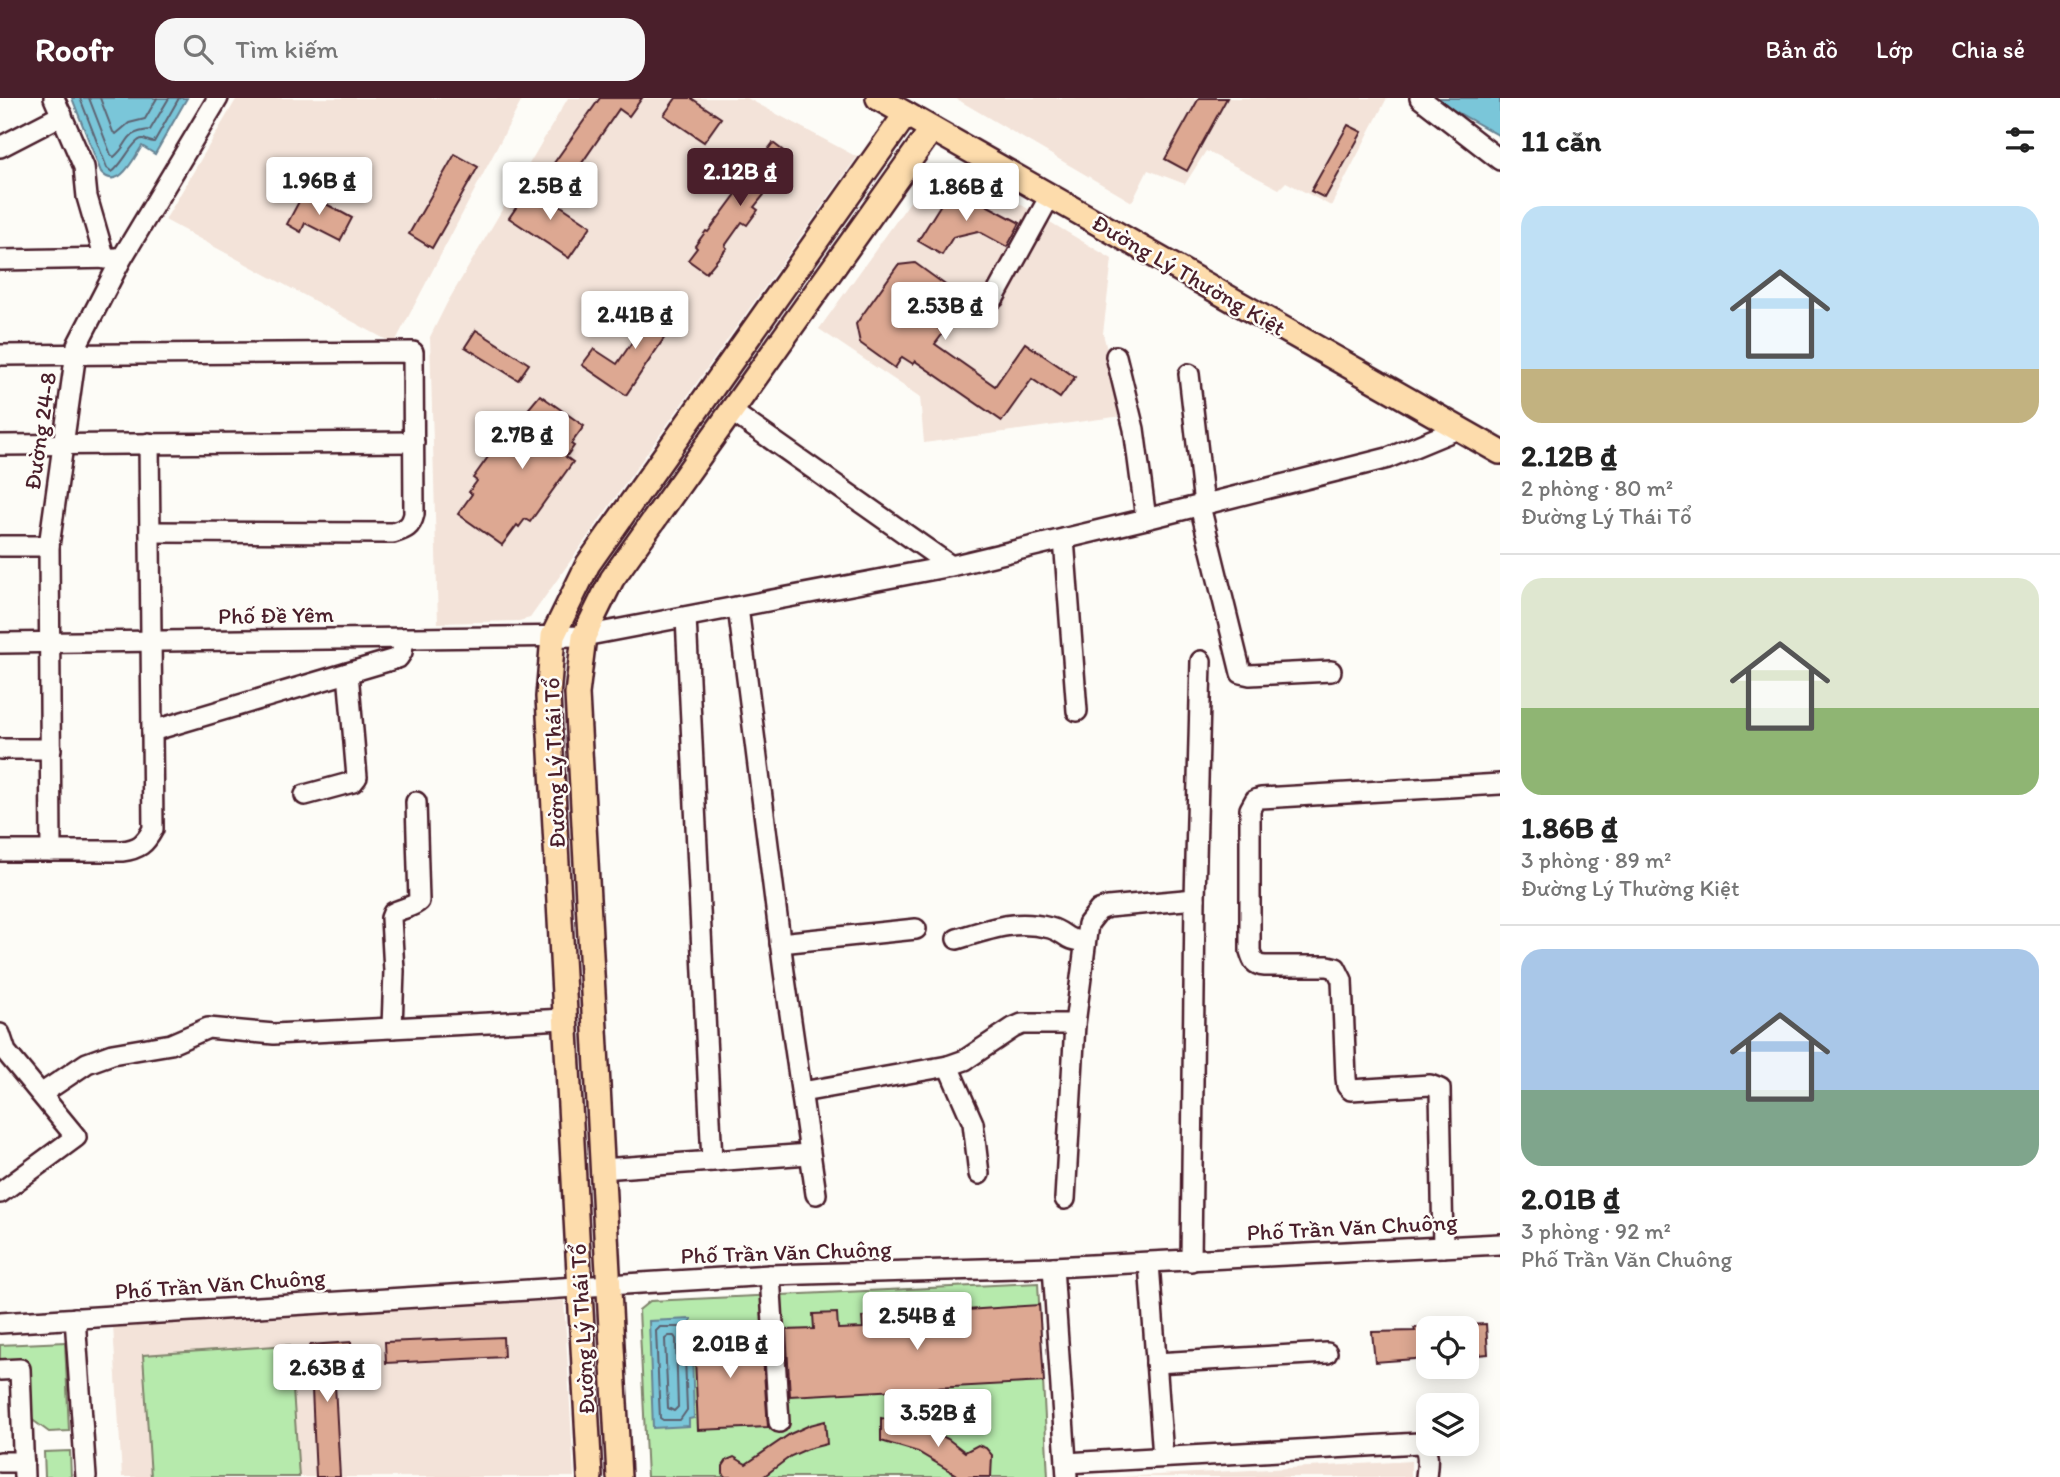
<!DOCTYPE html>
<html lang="vi">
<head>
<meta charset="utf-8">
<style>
	:root { --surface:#fff; --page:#f6f6f6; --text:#222; --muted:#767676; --line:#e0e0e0; --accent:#4a1f2b }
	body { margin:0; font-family:Itim,sans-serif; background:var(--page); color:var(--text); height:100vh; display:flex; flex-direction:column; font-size:26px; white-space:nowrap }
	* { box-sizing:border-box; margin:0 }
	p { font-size:23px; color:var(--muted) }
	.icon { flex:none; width:38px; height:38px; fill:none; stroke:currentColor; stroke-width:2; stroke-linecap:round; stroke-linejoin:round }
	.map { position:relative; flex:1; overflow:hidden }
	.panel { display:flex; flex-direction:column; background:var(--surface); width:560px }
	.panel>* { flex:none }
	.buttons { position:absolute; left:1416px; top:1218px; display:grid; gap:14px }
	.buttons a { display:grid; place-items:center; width:63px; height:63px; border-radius:14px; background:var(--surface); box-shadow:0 4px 18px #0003; font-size:35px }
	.price { position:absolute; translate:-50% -60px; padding:0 16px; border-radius:7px; background:#fff; color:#222; font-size:23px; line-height:46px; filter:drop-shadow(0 2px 4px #0008) }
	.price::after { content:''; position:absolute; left:50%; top:42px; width:21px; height:16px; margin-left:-10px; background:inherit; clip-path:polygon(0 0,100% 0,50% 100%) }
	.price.selected { background:var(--accent); color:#fff }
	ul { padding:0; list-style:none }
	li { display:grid; align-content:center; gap:14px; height:371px; padding:0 21px }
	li+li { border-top:2px solid var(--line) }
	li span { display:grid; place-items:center; height:217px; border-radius:21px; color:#555 }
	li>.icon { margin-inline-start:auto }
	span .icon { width:126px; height:126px; fill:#fffc; stroke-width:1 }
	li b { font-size:30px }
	h2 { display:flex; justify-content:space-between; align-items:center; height:84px; padding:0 21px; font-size:30px }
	header { display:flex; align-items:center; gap:42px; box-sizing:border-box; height:98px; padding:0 35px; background:var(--accent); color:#fff }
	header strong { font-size:33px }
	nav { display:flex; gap:38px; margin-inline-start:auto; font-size:24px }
	.search { width:490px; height:63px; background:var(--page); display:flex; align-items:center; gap:18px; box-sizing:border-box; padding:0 24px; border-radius:21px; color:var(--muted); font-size:26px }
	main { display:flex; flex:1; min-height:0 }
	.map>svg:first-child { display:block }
</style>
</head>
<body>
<header>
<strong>Roofr</strong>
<div class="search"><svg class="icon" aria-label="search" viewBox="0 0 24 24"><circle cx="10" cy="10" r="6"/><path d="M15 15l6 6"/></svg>Tìm kiếm</div>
<nav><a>Bản đồ</a><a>Lớp</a><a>Chia sẻ</a></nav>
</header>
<main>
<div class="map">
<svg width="1500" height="1379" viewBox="0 0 1500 1379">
	<rect width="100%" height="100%" fill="#fdfcf7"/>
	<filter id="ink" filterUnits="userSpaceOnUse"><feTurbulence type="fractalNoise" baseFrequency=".0143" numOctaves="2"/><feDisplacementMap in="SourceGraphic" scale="14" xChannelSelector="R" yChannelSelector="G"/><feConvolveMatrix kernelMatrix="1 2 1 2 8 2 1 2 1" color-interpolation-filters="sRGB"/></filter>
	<g filter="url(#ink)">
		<!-- built -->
		<g fill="#f3e3d9">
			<polygon points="237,0 523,0 394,246 165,122"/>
			<polygon points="568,0 747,0 857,59 530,520 519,523 438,525 430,239 447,205"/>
			<polygon points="955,0 1387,0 1331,108 1286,84 1279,91 1206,53 1185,86 1148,72 1132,104"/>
			<polygon points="961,71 1112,161 1103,235 1122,318 924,345 920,299 819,231 932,73"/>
			<polygon points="564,1202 574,1379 122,1379 113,1228"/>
			<polygon points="1411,1363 1411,1379 1120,1379 1309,1369"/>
		</g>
		<!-- green -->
		<g fill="#b6eaac" stroke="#80846c" stroke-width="2">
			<polygon points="1038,1185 1048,1379 647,1379 639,1212 650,1203"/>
			<polygon points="65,1244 69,1333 49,1334 27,1318 24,1264 0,1265 0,1247"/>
			<polygon points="290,1247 299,1379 151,1379 143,1257"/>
			<polygon points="70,1353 71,1379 45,1379 44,1354"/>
		</g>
		<!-- water -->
		<g fill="#7ac6d9" stroke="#678393" stroke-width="2">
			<path d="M72 0H187L155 56 142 48C133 62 118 94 101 74Z"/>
			<polygon points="1432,0 1500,0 1500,38"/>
			<polygon points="691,1221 694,1320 689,1321 689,1328 653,1330 649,1223"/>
		</g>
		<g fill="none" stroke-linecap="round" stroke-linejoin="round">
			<!-- shore -->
			<g stroke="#5d6271" stroke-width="2">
				<path d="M80 0 107 70 112 74C122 68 134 40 143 41 147 42 150 44 154 44L179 0"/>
				<path d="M89 0 111 57 114 59C132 44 122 35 150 32L169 0"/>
				<polyline points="100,0 113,34 116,36 129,25 145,21 157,0"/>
				<polygon points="660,1229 681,1229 684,1231 687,1312 680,1322 663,1322 660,1320 656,1233"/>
				<polygon points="669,1238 674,1238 676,1241 678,1309 674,1313 668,1310 665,1241"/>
			</g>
		</g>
		<!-- building -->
		<g fill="#dda892" stroke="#4a1f2b" stroke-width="2">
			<polygon points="600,0 642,0 629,18 619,11 573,78 554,65"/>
			<polygon points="676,0 691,0 721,20 704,44 664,17"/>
			<polygon points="1199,0 1227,0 1187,73 1165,61"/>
			<polygon points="1348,27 1362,34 1325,100 1311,93"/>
			<polygon points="773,45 790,58 781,70 784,72 754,109 758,112 747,127 742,124 725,148 727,150 706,175 688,162 697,150 695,148 706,133 708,134 753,73 751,72 761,57 763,58"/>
			<polygon points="455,56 478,69 432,150 409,136"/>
			<polygon points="531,88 591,128 569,160 509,120"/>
			<polygon points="304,94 352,120 340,143 305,125 301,134 287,126"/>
			<polygon points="962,94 1020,125 1007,149 978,133 953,139 942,157 918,143 946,98"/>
			<polygon points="915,165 951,191 954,208 938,230 944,234 935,246 995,288 1025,245 1075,279 1060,300 1032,281 1002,323 915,263 913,266 902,259 895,270 860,245 856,226 898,167"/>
			<polygon points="661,202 681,215 626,297 582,267 594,251 617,266"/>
			<polygon points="476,232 529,266 518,282 465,249"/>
			<polygon points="540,297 584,328 571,346 574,348 566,359 573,364 530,424 525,421 519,429 517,427 502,447 458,416 472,396 469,394 477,383 473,380 513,324 516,326"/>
			<polygon points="1039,1207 1044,1284 790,1298 786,1232 814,1231 813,1216 837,1215 838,1231 863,1230 862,1219"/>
			<polygon points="1486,1226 1488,1256 1466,1258 1466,1227"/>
			<polygon points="1428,1229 1428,1260 1375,1264 1372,1234 1415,1233 1414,1230"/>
			<polygon points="761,1232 768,1329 698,1332 694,1235"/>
			<polygon points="503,1239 504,1259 386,1265 385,1244"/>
			<polygon points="351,1244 352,1267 334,1268 340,1379 316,1379 310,1247"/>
			<polygon points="881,1320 928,1331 948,1341 965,1354 978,1347 986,1350 992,1357 991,1379 960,1379 918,1354 881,1343"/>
			<polygon points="825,1323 827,1346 807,1351 791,1358 763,1379 725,1379 723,1375 723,1368 727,1362 734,1359 746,1366 790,1336 810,1327"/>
		</g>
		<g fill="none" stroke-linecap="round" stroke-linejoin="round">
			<!-- minor casing -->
			<g stroke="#4a1f2b" stroke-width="24">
				<g id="minor">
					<polyline points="54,0 84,69 87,99 105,161"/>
					<polyline points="1420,0 1500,62"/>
					<polyline points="0,49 62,17"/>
					<polyline points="0,162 118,160"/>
					<polyline points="994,200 1050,98"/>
					<path d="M0 257 413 254 414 416C411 429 406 431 393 435L150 434"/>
					<polyline points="1116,258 1134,331 1146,421"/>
					<polyline points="1189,276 1204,407"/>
					<polyline points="731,313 951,468"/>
					<polyline points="0,347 414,344"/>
					<polyline points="1200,408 1241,575 1250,577 1331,573"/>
					<polyline points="1064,441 1077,613"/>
					<polyline points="0,448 49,448"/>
					<polyline points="738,509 784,874 816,1096"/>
					<polyline points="686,519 712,1063"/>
					<polyline points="0,545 584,538 951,468 1146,421 1388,360 1458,331"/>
					<polyline points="152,633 398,560 402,554 404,540"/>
					<polyline points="0,651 51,651"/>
					<polyline points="305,697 353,684 357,679 348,575"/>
					<path d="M0 753H122C139 751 145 746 153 731L149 345"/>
					<polyline points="51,753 49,448 77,247 122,160 218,0"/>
					<path d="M957 841C990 831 1015 821 1050 830 1066 834 1064 843 1085 843"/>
					<polyline points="780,845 916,831"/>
					<path d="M392 930 394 873 391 820 393 815C401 810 412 810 419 803L416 704"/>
					<polyline points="0,936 6,954 76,1039 0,1095"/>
					<polyline points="948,968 973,1025 979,1076"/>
					<polyline points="802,994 948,968 965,962 1013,930 1022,926 1075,926"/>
					<polyline points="41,996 87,965 112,956 171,946 208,930 274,936 565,921"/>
					<polyline points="602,1071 809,1056"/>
					<polyline points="1065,1101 1075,926 1088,826 1099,812 1108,809 1195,801"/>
					<path d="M1443 1149 1440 991 1430 987 1351 992 1347 988 1346 980 1342 882 1336 870 1328 868H1265C1254 867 1253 863 1250 853V711L1255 702 1261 700 1500 686"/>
					<polyline points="1191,1163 1195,801 1201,563"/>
					<polyline points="1149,1165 1163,1359"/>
					<polyline points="1053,1169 1067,1379"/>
					<polyline points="770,1177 779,1324"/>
					<polyline points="75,1220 86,1379"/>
					<polyline points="0,1225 770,1177 1053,1169 1500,1146"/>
					<polyline points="1156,1265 1327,1255"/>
					<polyline points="0,1272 20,1271 24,1379"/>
					<polyline points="0,1364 24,1364"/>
					<path d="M1066 1365 1419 1345C1431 1350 1427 1368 1426 1379"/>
				</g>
			</g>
			<!-- major casing -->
			<g stroke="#4a1f2b" stroke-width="28">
				<g id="major">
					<polyline points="878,0 1500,354"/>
					<polyline points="590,1379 548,599 553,538 588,466 906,16"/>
					<polyline points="619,1379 577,596 584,538 612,481 932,31"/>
				</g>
			</g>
			<!-- minor -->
			<use href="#minor" stroke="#fdfcf7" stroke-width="19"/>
			<!-- major -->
			<use href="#major" stroke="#fddcac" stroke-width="23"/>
		</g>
	</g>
	<g text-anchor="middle" stroke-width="5" stroke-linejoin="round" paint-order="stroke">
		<!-- street labels -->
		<g font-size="23" fill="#4a1f2b" stroke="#fdfcf7">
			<text transform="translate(1189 177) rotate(30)" y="8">Đường Lý Thường Kiệt</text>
			<text transform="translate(40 333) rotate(-82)" y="8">Đường 24-8</text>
			<text transform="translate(276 517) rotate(-1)" y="8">Phố Đề Yêm</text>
			<text transform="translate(554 665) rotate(-92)" y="8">Đường Lý Thái Tổ</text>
			<text transform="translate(1352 1129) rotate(-3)" y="8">Phố Trần Văn Chuông</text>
			<text transform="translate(786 1154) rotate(-2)" y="8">Phố Trần Văn Chuông</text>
			<text transform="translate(220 1186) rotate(-4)" y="8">Phố Trần Văn Chuông</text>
			<text transform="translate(582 1231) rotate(-93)" y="8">Đường Lý Thái Tổ</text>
		</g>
	</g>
</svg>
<div class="buttons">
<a><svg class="icon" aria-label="locate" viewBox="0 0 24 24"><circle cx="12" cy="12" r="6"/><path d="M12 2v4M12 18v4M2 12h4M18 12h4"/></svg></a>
<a><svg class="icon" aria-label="layers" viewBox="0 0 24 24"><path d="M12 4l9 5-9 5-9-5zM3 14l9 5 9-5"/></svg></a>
</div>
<b class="price selected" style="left:740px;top:110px">2.12B ₫</b>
<b class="price" style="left:319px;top:119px">1.96B ₫</b>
<b class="price" style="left:550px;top:124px">2.5B ₫</b>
<b class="price" style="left:966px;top:125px">1.86B ₫</b>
<b class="price" style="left:945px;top:244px">2.53B ₫</b>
<b class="price" style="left:635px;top:253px">2.41B ₫</b>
<b class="price" style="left:522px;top:373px">2.7B ₫</b>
<b class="price" style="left:917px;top:1254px">2.54B ₫</b>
<b class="price" style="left:730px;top:1282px">2.01B ₫</b>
<b class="price" style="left:327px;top:1306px">2.63B ₫</b>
<b class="price" style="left:938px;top:1351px">3.52B ₫</b>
</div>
<section class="panel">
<h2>11 căn<svg class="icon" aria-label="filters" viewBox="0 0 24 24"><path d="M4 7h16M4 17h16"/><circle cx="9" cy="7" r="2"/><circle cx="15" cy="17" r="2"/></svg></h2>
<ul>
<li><span style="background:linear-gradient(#bfe0f5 75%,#c2b280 0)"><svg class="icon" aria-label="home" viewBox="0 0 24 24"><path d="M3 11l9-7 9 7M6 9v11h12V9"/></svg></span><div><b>2.12B ₫</b><p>2 phòng · 80 m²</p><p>Đường Lý Thái Tổ</p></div></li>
<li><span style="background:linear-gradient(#dfe7d0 60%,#8fb573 0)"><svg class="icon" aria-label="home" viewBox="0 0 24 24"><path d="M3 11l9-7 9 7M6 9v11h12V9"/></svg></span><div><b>1.86B ₫</b><p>3 phòng · 89 m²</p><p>Đường Lý Thường Kiệt</p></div></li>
<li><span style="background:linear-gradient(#a9c7e8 65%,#7fa58c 0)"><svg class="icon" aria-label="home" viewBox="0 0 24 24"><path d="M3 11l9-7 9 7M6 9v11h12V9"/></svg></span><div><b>2.01B ₫</b><p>3 phòng · 92 m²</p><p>Phố Trần Văn Chuông</p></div></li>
</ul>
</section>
</main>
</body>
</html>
